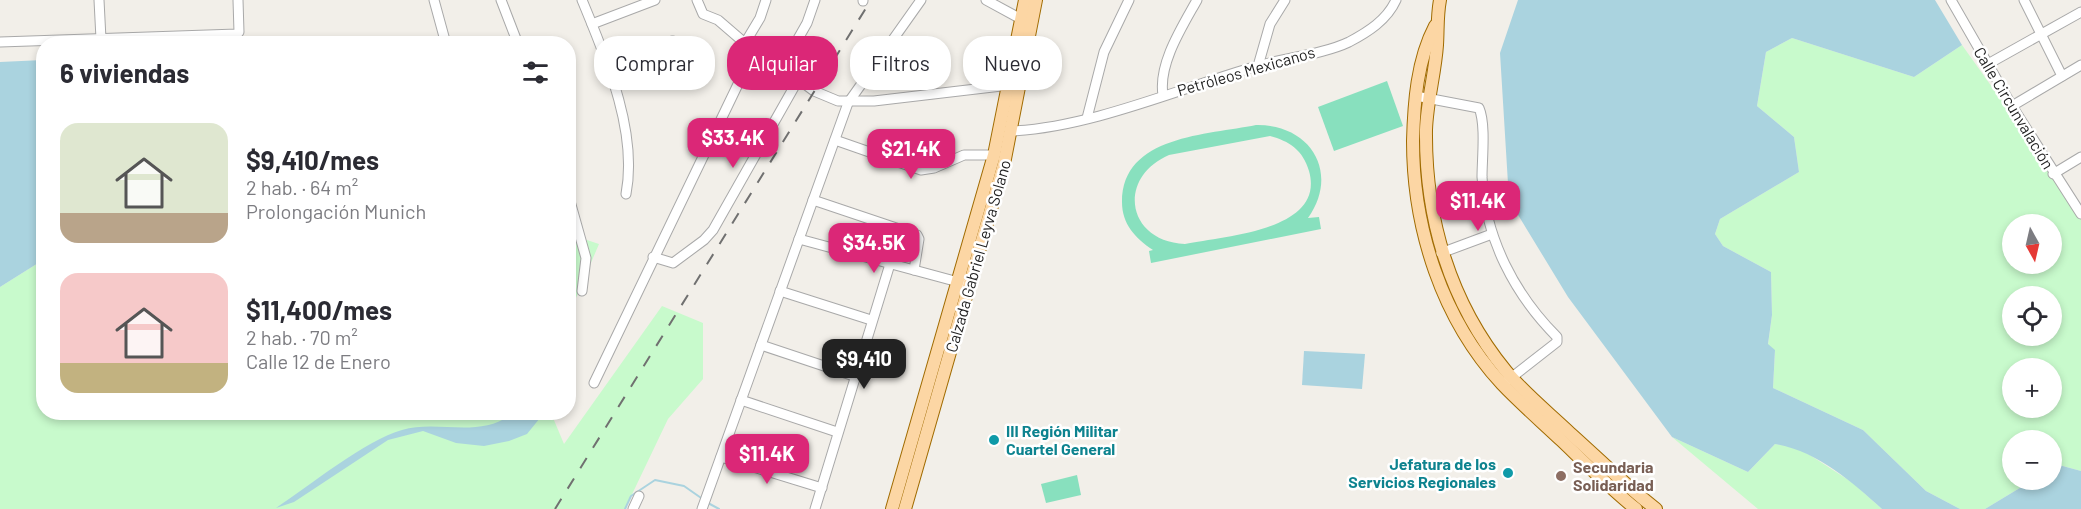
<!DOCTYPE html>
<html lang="es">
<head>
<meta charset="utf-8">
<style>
	:root { --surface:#fff; --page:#f2f2f3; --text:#2b2b33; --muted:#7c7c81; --accent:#db2777 }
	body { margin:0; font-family:Barlow,sans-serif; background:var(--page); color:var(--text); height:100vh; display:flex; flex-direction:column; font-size:22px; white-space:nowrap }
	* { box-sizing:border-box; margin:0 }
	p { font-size:20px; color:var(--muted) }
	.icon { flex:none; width:33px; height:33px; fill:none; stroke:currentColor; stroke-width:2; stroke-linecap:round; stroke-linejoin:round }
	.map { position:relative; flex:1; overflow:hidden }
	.details { position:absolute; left:36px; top:36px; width:540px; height:384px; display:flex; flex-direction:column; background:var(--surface); border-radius:24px; box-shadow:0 3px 9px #0003 }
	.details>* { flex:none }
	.top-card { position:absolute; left:594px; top:36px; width:570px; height:54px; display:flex; gap:12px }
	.needle { width:39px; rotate:172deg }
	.fabs { position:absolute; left:2002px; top:214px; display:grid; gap:12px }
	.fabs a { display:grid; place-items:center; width:60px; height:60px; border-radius:50%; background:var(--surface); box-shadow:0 3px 9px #0003; font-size:30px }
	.price { position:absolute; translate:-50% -51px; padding:0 14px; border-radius:12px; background:var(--accent); color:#fff; font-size:20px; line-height:39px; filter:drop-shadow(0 2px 3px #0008) }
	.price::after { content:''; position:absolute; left:50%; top:36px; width:18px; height:14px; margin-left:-9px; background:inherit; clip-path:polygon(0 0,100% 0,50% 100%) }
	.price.selected { background:#222; color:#fff }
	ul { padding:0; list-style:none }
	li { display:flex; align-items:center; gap:18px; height:150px; padding:0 24px }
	li span { display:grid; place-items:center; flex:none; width:168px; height:120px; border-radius:18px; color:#555 }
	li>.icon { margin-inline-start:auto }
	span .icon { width:72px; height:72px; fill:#fffc; stroke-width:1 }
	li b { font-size:26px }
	h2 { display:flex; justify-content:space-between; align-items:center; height:72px; padding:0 24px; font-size:26px }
	.pill { padding:0 21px; border-radius:24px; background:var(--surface); box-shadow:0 3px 9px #0003; font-size:21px; line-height:54px }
	.pill.selected { background:var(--accent); color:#fff }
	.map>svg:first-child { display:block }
</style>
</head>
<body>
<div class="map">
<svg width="2081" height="509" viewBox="0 0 2081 509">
	<rect width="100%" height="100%" fill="#f2efe9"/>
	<!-- park -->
	<g fill="#c8facc" fill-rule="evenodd">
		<path d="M1792 38 1914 77 1962 45 2081 212V471L2059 465 2052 469V441H2013V480H2033L1985 509H1960L1926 491 1863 430 1773 388 1775 351 1768 345 1772 315 1771 272 1723 246 1715 234 1720 219 1799 172 1794 137 1757 106 1766 52ZM2013 225H2052V264H2013ZM2013 297H2052V336H2013ZM2013 369H2052V408H2013Z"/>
		<polygon points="569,234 599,244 570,312 574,345 569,358"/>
		<polygon points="43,260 44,412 551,413 564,444 662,306 703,323 703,379 668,419 625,509 0,509 0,287"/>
		<polygon points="1672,437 1748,472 1775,444 1799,448 1853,483 1882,509 1758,509"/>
	</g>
	<!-- pitch -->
	<g fill="#88e0be" fill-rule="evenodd">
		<polygon points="1387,81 1403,126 1334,151 1318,107"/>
		<path d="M1256 125C1311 124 1340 173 1308 218L1319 217 1321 229 1151 263 1149 251 1153 250C1135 238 1122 224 1122 202 1122 135 1208 135 1256 125ZM1270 136C1289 141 1303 150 1309 171 1326 231 1223 236 1185 244 1127 242 1116 178 1169 155Z"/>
		<polygon points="1077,475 1081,495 1046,503 1041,484"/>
	</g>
	<!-- water -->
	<g fill="#aad3df">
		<path d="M1518 0H1935L1962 45 1914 77 1792 38 1766 52 1757 106 1794 137 1799 172 1720 219 1715 234 1723 246 1771 272 1772 315 1768 344 1775 350 1773 388 1863 430 1926 491 1960 509H1882C1851 481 1817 451 1775 444L1748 472 1672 437 1568 297 1509 200 1500 53Z"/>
		<polygon points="43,60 43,260 0,287 0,62"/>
		<polygon points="1304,351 1365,354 1362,389 1302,385"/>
		<path d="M514 412 544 413 527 434 509 441 484 446 456 443 423 431 388 440 294 502 276 508C309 486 366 440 402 430 438 419 481 440 514 412Z"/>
		<polygon points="2059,465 2081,471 2081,509 1985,509 2033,480 2052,480 2052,469"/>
	</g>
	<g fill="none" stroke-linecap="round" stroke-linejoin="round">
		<!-- stream -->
		<g stroke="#aad3df" stroke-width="2">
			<polyline points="708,503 719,509"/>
			<polyline points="625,509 631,496 655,480 684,486 704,500"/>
		</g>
		<!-- minor casing -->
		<g stroke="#a9a9a9" stroke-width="11">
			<g id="minor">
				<polyline points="99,0 101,39"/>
				<polyline points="434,0 446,44"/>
				<polyline points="501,0 518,44"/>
				<path d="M582 0C606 58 638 131 626 194"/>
				<polyline points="697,0 703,14 718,20 754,51 782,67 814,91 838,101 874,101 1010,85"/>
				<polyline points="986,0 1021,19"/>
				<polyline points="1951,0 2012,106 2081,214"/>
				<polyline points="2024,0 2062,76"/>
				<polyline points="863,1 863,0"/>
				<polyline points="592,24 655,0"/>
				<polyline points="0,42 237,34 239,32 238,0"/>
				<polyline points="745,43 760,18 766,0"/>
				<polyline points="603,55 673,41"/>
				<polyline points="1988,64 2081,12"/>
				<polyline points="1258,66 1270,24 1285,0"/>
				<polyline points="782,67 807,23 815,0"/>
				<path d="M1163 95C1158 64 1182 27 1197 0"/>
				<path d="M1416 96 1479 108C1486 124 1482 159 1482 177 1485 238 1515 295 1557 337V342L1507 381"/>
				<polyline points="2012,106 2081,65"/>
				<polyline points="1087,118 1104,52 1129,0"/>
				<path d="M1011 131C1089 128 1181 88 1257 66 1285 58 1324 54 1349 42 1368 32 1387 20 1396 0"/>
				<polyline points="835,140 921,170 934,168 964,155 994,155"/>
				<polyline points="2053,174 2081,157"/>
				<polyline points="568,194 586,258 582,291"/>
				<polyline points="813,200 917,235 919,239 914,270"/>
				<polyline points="799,239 962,283"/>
				<polyline points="1441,253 1492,234"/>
				<polyline points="653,257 673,263 704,240 713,230 798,80"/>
				<polyline points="780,291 871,320"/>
				<polyline points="761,345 854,376"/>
				<polyline points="594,383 754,51"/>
				<polyline points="741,400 837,432"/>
				<polyline points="721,457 822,488"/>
				<polyline points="633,509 639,496"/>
				<polyline points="702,509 848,103 921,0"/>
				<polyline points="815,509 890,264"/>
			</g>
		</g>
		<!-- major casing -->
		<g stroke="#a06b00" stroke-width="14">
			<g id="major">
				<path d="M1440 0C1437 16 1438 29 1437 45 1435 74 1427 101 1426 130 1425 218 1450 303 1506 371 1525 394 1549 413 1571 434 1599 459 1626 486 1656 509"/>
				<path d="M1435 26C1417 60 1414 103 1413 141 1413 229 1442 319 1502 384 1521 404 1542 422 1562 441 1586 464 1610 488 1636 509"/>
				<polyline points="892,509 994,155 1025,0"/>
				<polyline points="905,509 1004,164 1036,0"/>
			</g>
		</g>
		<!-- minor -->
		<use href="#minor" stroke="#fff" stroke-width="9"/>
		<!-- major -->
		<use href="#major" stroke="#fcd6a4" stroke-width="12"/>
		<!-- rail -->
		<polyline stroke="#707070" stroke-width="2" stroke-dasharray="12 12" stroke-linecap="butt" points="555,509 871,0"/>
	</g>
	<!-- markers -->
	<g fill="#0f9aa8" stroke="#fff" stroke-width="2">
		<circle cx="994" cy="440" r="6"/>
		<circle cx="1508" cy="473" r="6"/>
	</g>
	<circle fill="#8d6e63" stroke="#fff" stroke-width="2" cx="1561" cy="476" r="6"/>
	<g text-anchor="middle" stroke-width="5" stroke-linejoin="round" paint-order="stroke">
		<!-- street labels -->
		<g font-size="16" fill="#222" stroke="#fff">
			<text transform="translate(1246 71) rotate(-16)" y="6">Petróleos Mexicanos</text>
			<text transform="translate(2014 108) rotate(59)" y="6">Calle Circunvalación</text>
			<text transform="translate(978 256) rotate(-74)" y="6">Calzada Gabriel Leyva Solano</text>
		</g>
		<!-- culture labels -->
		<g font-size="16" font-weight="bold" fill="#0d838f" stroke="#fff" text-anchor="start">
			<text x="1006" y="437">III Región Militar<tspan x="1006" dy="18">Cuartel General</tspan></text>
			<text x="1496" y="470" text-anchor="end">Jefatura de los<tspan x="1496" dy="18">Servicios Regionales</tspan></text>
		</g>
		<!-- education labels -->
		<g font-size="16" font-weight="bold" fill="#785e54" stroke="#fff" text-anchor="start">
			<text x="1573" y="473">Secundaria<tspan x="1573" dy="18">Solidaridad</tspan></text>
		</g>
	</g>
</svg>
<div class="fabs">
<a><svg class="needle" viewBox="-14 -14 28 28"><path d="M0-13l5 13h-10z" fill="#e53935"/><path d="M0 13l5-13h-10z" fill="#7c7c81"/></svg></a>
<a><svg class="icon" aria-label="locate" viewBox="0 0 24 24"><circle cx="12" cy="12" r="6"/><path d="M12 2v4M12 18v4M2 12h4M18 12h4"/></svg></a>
<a>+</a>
<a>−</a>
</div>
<b class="price" style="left:733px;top:169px">$33.4K</b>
<b class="price" style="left:911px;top:180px">$21.4K</b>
<b class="price" style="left:1478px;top:232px">$11.4K</b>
<b class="price" style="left:874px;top:274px">$34.5K</b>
<b class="price selected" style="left:864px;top:390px">$9,410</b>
<b class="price" style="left:767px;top:485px">$11.4K</b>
<div class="top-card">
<a class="pill">Comprar</a>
<a class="pill selected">Alquilar</a>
<a class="pill">Filtros</a>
<a class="pill">Nuevo</a>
</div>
<section class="details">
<h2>6 viviendas<svg class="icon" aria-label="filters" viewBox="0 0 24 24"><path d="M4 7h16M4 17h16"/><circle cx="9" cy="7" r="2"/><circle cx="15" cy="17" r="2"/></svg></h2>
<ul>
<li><span style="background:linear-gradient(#dfe7d0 75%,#b9a48a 0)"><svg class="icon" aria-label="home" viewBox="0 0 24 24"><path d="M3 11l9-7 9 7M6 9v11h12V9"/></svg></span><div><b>$9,410/mes</b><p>2 hab. · 64 m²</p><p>Prolongación Munich</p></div></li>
<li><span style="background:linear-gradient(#f6c9c9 75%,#c2b280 0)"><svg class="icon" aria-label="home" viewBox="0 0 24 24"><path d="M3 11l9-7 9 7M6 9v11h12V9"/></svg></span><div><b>$11,400/mes</b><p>2 hab. · 70 m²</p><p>Calle 12 de Enero</p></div></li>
</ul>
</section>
</div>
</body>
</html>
